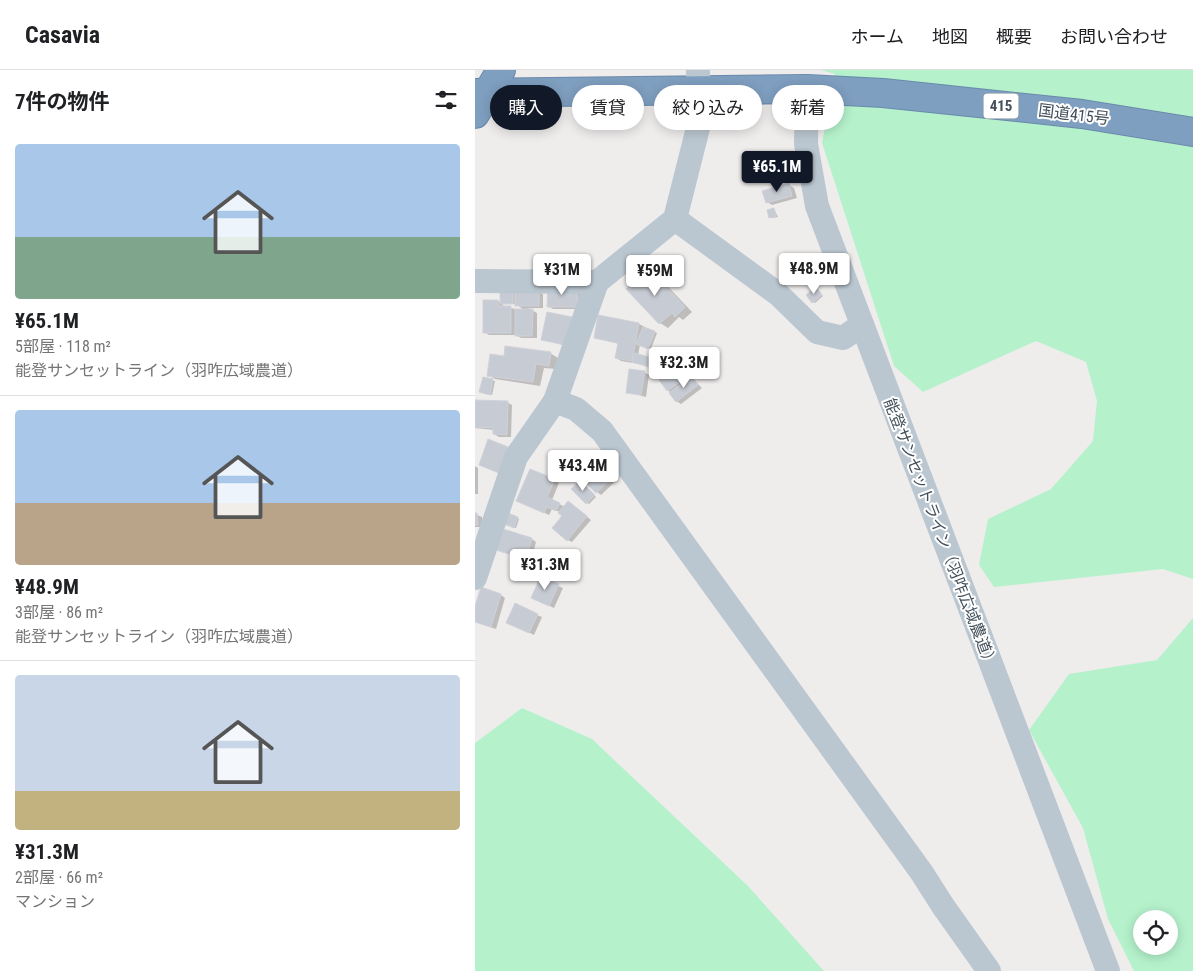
<!DOCTYPE html>
<html lang="ja">
<head>
<meta charset="utf-8">
<style>
	:root { --surface:#fff; --page:#f2f2f2; --text:#202124; --muted:#757577; --line:#e0e0e0; --accent:#111827 }
	body { margin:0; font-family:"Roboto Condensed","Noto Sans JP",sans-serif; background:var(--page); color:var(--text); height:100vh; display:flex; flex-direction:column; font-size:19px; white-space:nowrap }
	* { box-sizing:border-box; margin:0 }
	p { font-size:16px; color:var(--muted) }
	.icon { flex:none; width:28px; height:28px; fill:none; stroke:currentColor; stroke-width:2; stroke-linecap:round; stroke-linejoin:round }
	.map { position:relative; flex:1; overflow:hidden }
	.drawer { display:flex; flex-direction:column; background:var(--surface); width:475px }
	.drawer>* { flex:none }
	.banner { position:absolute; left:15px; top:15px; width:475px; height:45px; display:flex; gap:10px }
	.buttons { position:absolute; left:658px; top:840px; display:grid; gap:10px }
	.buttons a { display:grid; place-items:center; width:45px; height:45px; border-radius:50%; background:var(--surface); box-shadow:0 2px 12px #0003; font-size:25px }
	.price { position:absolute; translate:-50% -42px; padding:0 11px; border-radius:5px; background:#fff; color:#222; font-size:16px; line-height:32px; filter:drop-shadow(0 1px 2px #0008) }
	.price::after { content:''; position:absolute; left:50%; top:30px; width:15px; height:11px; margin-left:-8px; background:inherit; clip-path:polygon(0 0,100% 0,50% 100%) }
	.price.current { background:var(--accent); color:#fff }
	ul { padding:0; list-style:none }
	li { display:grid; align-content:center; gap:10px; height:265px; padding:0 15px }
	li+li { border-top:1px solid var(--line) }
	li span { display:grid; place-items:center; height:155px; border-radius:5px; color:#555 }
	li>.icon { margin-inline-start:auto }
	span .icon { width:90px; height:90px; fill:#fffc; stroke-width:1 }
	li b { font-size:21px }
	h2 { display:flex; justify-content:space-between; align-items:center; height:60px; padding:0 15px; font-size:21px }
	.pill { padding:0 18px; border-radius:22px; background:var(--surface); box-shadow:0 2px 12px #0003; font-size:18px; line-height:45px }
	.pill.current { background:var(--accent); color:#fff }
	header { display:flex; align-items:center; gap:30px; box-sizing:border-box; height:70px; padding:0 25px; background:var(--surface); border-bottom:1px solid var(--line) }
	header strong { font-size:24px }
	nav { display:flex; gap:28px; margin-inline-start:auto; font-size:18px }
	main { display:flex; flex:1; min-height:0 }
	.map>svg:first-child { display:block }
</style>
</head>
<body>
<header>
<strong>Casavia</strong>
<nav><a>ホーム</a><a>地図</a><a>概要</a><a>お問い合わせ</a></nav>
</header>
<main>
<section class="drawer">
<h2>7件の物件<svg class="icon" aria-label="filters" viewBox="0 0 24 24"><path d="M4 7h16M4 17h16"/><circle cx="9" cy="7" r="2"/><circle cx="15" cy="17" r="2"/></svg></h2>
<ul>
<li><span style="background:linear-gradient(#a9c7e8 60%,#7fa58c 0)"><svg class="icon" aria-label="home" viewBox="0 0 24 24"><path d="M3 11l9-7 9 7M6 9v11h12V9"/></svg></span><div><b>¥65.1M</b><p>5部屋 · 118 m²</p><p>能登サンセットライン（羽咋広域農道）</p></div></li>
<li><span style="background:linear-gradient(#a9c7e8 60%,#b9a48a 0)"><svg class="icon" aria-label="home" viewBox="0 0 24 24"><path d="M3 11l9-7 9 7M6 9v11h12V9"/></svg></span><div><b>¥48.9M</b><p>3部屋 · 86 m²</p><p>能登サンセットライン（羽咋広域農道）</p></div></li>
<li><span style="background:linear-gradient(#c9d6e8 75%,#c2b280 0)"><svg class="icon" aria-label="home" viewBox="0 0 24 24"><path d="M3 11l9-7 9 7M6 9v11h12V9"/></svg></span><div><b>¥31.3M</b><p>2部屋 · 66 m²</p><p>マンション</p></div></li>
</ul>
</section>
<div class="map">
<svg width="718" height="901" viewBox="0 0 718 901">
	<rect width="100%" height="100%" fill="#efecec"/>
	<!-- green -->
	<g fill="#b5f2cc" fill-rule="evenodd">
		<polygon points="346,0 718,0 718,509 688,499 519,517 504,495 513,449 576,419 618,371 622,331 611,292 561,271 448,322 419,296 347,73 360,4"/>
		<path d="M718 548V901H659L633 849 608 758 554 660 594 604 682 590ZM666 849H694V876H666Z"/>
		<polygon points="47,638 117,669 273,816 349,901 0,901 0,673"/>
	</g>
	<!-- shadow -->
	<g fill="#0003" fill-rule="evenodd">
		<polygon points="297,83 304,96 292,102 290,101"/>
		<polygon points="314,115 319,118 322,128 297,135 292,132"/>
		<polygon points="299,139 303,147 297,148 295,147"/>
		<polygon points="174,199 181,204 217,242 208,250 204,247 193,258 185,253 153,219"/>
		<polygon points="107,220 106,239 78,239 73,236"/>
		<polygon points="343,220 348,226 340,233 338,232"/>
		<path d="M26 221 63 222 68 224V238H53L62 243V268H46L41 265H14L9 262 23 231 26 233ZM28 234H41L49 240 28 237Z"/>
		<polygon points="73,244 96,277 68,270"/>
		<polygon points="164,254 182,263 176,279 165,275 163,285 178,290 176,296 146,291 141,288 144,274 120,268"/>
		<polygon points="75,283 83,288 81,299 69,298 65,316 20,309 13,305 30,287"/>
		<polygon points="211,287 216,290 226,303 218,309 227,318 206,334 201,331 186,310"/>
		<polygon points="169,302 174,305 171,327 152,322"/>
		<polygon points="9,308 20,311 17,325 5,322"/>
		<polygon points="0,331 33,333 37,335 36,367 24,367 19,364 19,360 0,358"/>
		<polygon points="126,389 145,407 126,425 122,422"/>
		<polygon points="0,396 3,398 3,424 0,424"/>
		<polygon points="56,400 84,413 77,430 90,437 94,432 116,450 97,472 93,470 89,446 85,442 77,439 74,445 48,433"/>
		<polygon points="107,413 121,427 114,434 112,433"/>
		<polygon points="0,444 7,447 7,457 0,457"/>
		<polygon points="42,448 44,449 41,458 27,453"/>
		<polygon points="57,469 61,472 56,491 27,482"/>
		<polygon points="83,516 88,518 79,538 62,530"/>
		<polygon points="26,525 30,528 21,559 0,552 0,541"/>
		<polygon points="62,545 67,547 59,565 38,555"/>
	</g>
	<!-- building -->
	<g fill="#c7cbd3" stroke="#cfd2d9">
		<polygon points="297,82 303,95 289,102 283,88"/>
		<polygon points="314,113 317,126 291,133 287,121"/>
		<polygon points="299,138 301,146 294,148 292,140"/>
		<polygon points="174,198 210,237 200,247 197,243 184,254 151,219"/>
		<polygon points="73,215 103,216 102,237 72,237"/>
		<polygon points="341,217 347,225 337,233 331,225"/>
		<rect x="25" y="220" width="13" height="14"/>
		<rect x="40" y="220" width="24" height="16"/>
		<polygon points="8,230 23,230 23,236 36,236 36,263 8,263"/>
		<polygon points="40,239 58,239 57,266 40,266"/>
		<polygon points="72,242 97,247 91,275 66,270"/>
		<polygon points="123,245 164,253 157,291 140,288 143,273 119,268"/>
		<polygon points="168,257 180,261 173,279 161,274"/>
		<polygon points="30,276 76,282 74,296 61,294 58,312 12,306 15,284 29,286"/>
		<polygon points="160,283 177,288 174,297 157,292"/>
		<polygon points="211,285 222,300 192,321 184,310 194,302 192,300"/>
		<polygon points="154,299 170,301 166,325 151,323"/>
		<polygon points="217,306 223,315 201,332 194,323"/>
		<polygon points="8,307 18,309 15,325 4,322"/>
		<polygon points="0,330 33,331 32,365 18,364 18,358 0,357"/>
		<polygon points="13,369 33,377 24,403 4,395"/>
		<polygon points="126,388 141,404 121,423 105,407"/>
		<polygon points="55,399 80,409 72,427 85,433 81,441 72,437 69,443 41,431"/>
		<polygon points="105,411 120,425 111,434 96,419"/>
		<polygon points="93,431 112,446 92,471 77,458 87,446 83,443"/>
		<polygon points="28,441 43,447 39,458 24,452"/>
		<polygon points="0,443 2,443 3,455 0,455"/>
		<polygon points="28,459 57,468 51,489 21,480"/>
		<polygon points="66,506 84,514 74,536 56,528"/>
		<polygon points="6,517 26,524 16,557 0,552 0,536"/>
		<polygon points="40,533 63,544 54,563 31,553"/>
	</g>
	<g fill="none" stroke-linecap="round" stroke-linejoin="round">
		<!-- highway casing -->
		<g stroke="#6a8aac" stroke-width="30">
			<g id="highway">
				<polyline points="0,23 332,19 408,23 607,44 718,62"/>
				<polyline points="0,44 26,0"/>
			</g>
		</g>
		<!-- minor -->
		<g stroke="#bbc7d0" stroke-width="24">
			<polyline points="332,19 331,74 342,136 633,901"/>
			<polyline points="200,149 303,224 342,262 368,268 387,255"/>
			<polyline points="0,211 122,212"/>
			<polyline points="80,331 101,339 127,361 447,803 468,836 514,901"/>
			<polyline points="0,508 41,387 80,331 122,212 200,149 224,54 223,0"/>
		</g>
		<!-- highway -->
		<use href="#highway" stroke="#7f9fc0" stroke-width="28"/>
	</g>
	<g text-anchor="middle" stroke-width="4" stroke-linejoin="round" paint-order="stroke">
		<!-- shield labels -->
		<rect fill="#fff" stroke="#7b848c" stroke-width="1" x="508.5" y="23.5" width="35" height="25" rx="4"/>
		<g font-size="15" font-weight="bold" fill="#43505b">
			<text x="526" y="41">415</text>
		</g>
		<!-- street labels -->
		<g font-size="16" fill="#43505b" stroke="#fff">
			<text transform="translate(599 44) rotate(7)" y="6">国道415号</text>
			<text transform="translate(466 463) rotate(69)" y="6">能登サンセットライン（羽咋広域農道）</text>
		</g>
	</g>
</svg>
<div class="buttons">
<a><svg class="icon" aria-label="locate" viewBox="0 0 24 24"><circle cx="12" cy="12" r="6"/><path d="M12 2v4M12 18v4M2 12h4M18 12h4"/></svg></a>
</div>
<b class="price current" style="left:302px;top:123px">¥65.1M</b>
<b class="price" style="left:339px;top:225px">¥48.9M</b>
<b class="price" style="left:87px;top:226px">¥31M</b>
<b class="price" style="left:180px;top:227px">¥59M</b>
<b class="price" style="left:209px;top:319px">¥32.3M</b>
<b class="price" style="left:108px;top:422px">¥43.4M</b>
<b class="price" style="left:70px;top:521px">¥31.3M</b>
<div class="banner">
<a class="pill current">購入</a>
<a class="pill">賃貸</a>
<a class="pill">絞り込み</a>
<a class="pill">新着</a>
</div>
</div>
</main>
</body>
</html>
